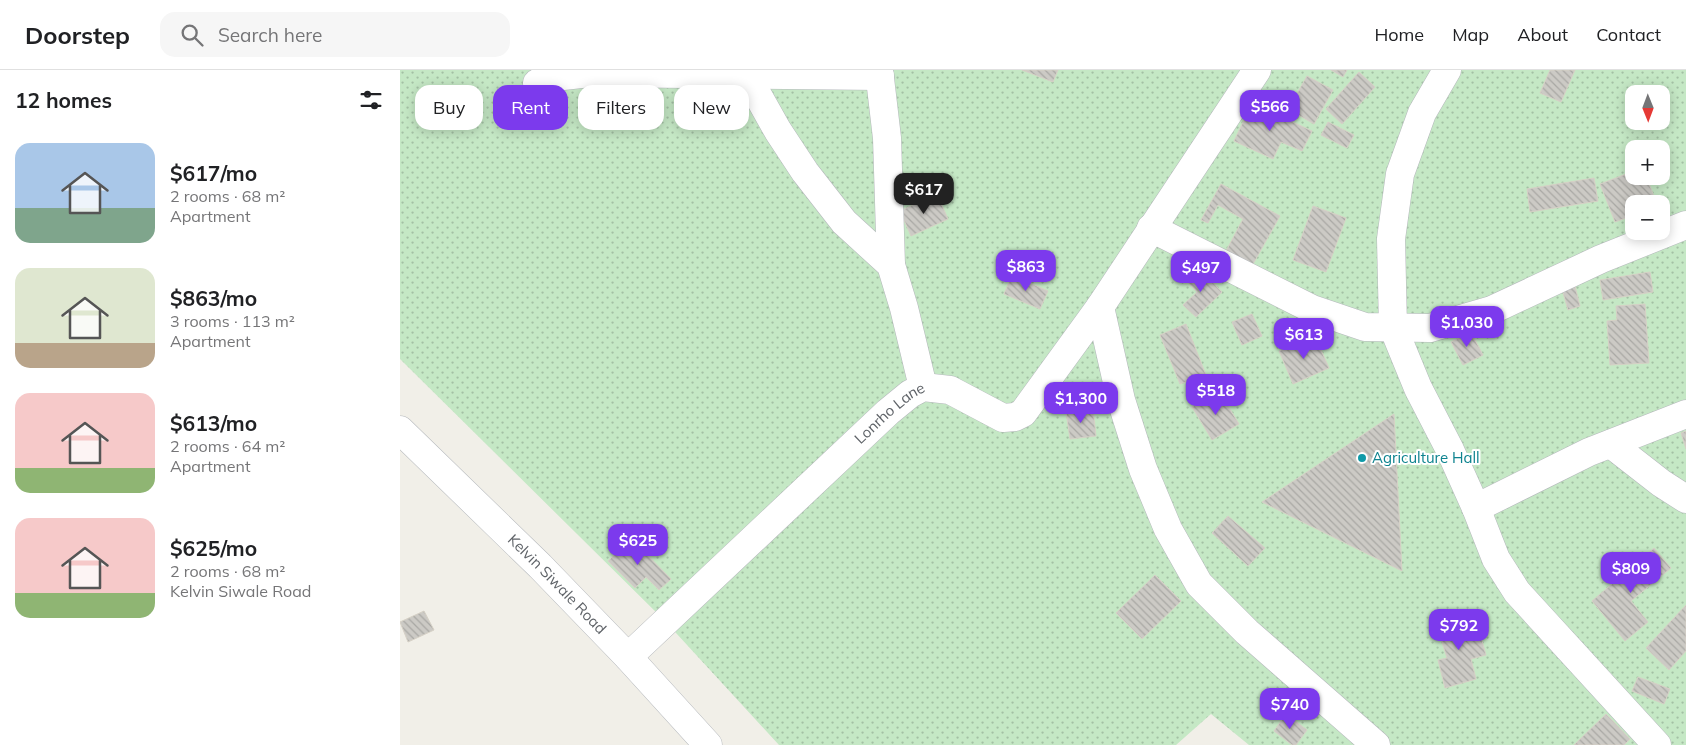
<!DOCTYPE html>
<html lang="en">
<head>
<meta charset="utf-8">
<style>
	:root { --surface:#fff; --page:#f6f6f6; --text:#202124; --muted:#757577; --line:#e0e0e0; --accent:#7c3aed }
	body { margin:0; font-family:Mulish,sans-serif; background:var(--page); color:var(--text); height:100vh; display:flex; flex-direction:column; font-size:19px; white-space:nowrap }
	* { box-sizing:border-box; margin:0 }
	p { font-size:16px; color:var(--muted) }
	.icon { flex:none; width:28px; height:28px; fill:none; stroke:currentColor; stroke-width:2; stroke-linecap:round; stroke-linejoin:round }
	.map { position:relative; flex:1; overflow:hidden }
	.drawer { display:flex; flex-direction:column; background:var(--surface); width:400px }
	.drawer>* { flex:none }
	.top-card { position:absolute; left:15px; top:15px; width:475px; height:45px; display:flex; gap:10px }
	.needle { width:32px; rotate:179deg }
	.tools { position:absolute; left:1225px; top:15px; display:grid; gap:10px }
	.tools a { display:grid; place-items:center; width:45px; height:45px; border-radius:10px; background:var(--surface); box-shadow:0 2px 12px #0003; font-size:25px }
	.price { position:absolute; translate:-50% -42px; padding:0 11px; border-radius:10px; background:var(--accent); color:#fff; font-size:16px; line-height:32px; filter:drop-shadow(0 1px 2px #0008) }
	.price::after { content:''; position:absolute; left:50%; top:30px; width:15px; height:11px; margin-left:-8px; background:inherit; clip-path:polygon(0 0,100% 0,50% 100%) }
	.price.current { background:#222; color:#fff }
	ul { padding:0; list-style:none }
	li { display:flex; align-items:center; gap:15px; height:125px; padding:0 15px }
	li span { display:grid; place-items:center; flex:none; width:140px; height:100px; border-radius:15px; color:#555 }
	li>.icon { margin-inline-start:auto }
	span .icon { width:60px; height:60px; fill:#fffc; stroke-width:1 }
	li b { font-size:21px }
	h2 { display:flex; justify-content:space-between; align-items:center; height:60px; padding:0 15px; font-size:21px }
	.tag { padding:0 18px; border-radius:15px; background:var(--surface); box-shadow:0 2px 12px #0003; font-size:18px; line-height:45px }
	.tag.current { background:var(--accent); color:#fff }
	header { display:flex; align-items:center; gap:30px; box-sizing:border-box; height:70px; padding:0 25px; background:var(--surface); border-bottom:1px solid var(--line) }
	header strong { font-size:24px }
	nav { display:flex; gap:28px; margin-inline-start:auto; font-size:18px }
	.search { width:350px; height:45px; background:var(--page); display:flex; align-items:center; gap:12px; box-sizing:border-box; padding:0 18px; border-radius:15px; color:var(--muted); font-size:19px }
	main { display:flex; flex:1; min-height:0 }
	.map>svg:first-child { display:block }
</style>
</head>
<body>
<header>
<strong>Doorstep</strong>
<div class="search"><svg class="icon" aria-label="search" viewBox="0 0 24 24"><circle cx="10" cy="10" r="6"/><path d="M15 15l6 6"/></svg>Search here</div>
<nav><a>Home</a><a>Map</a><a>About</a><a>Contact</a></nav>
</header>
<main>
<section class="drawer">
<h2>12 homes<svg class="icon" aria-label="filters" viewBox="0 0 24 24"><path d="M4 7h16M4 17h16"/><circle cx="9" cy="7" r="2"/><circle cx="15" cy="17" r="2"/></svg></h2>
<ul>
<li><span style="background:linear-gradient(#a9c7e8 65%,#7fa58c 0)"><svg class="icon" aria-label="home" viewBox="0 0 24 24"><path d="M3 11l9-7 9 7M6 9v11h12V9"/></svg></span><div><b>$617/mo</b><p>2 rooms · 68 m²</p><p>Apartment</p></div></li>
<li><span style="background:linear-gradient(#dfe7d0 75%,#b9a48a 0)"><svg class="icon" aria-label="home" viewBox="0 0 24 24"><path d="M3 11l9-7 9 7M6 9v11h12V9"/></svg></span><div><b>$863/mo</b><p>3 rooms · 113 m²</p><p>Apartment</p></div></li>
<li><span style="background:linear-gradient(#f6c9c9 75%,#8fb573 0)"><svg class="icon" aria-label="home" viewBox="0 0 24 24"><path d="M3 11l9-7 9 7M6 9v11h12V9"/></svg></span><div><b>$613/mo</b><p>2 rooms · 64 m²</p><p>Apartment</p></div></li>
<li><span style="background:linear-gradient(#f6c9c9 75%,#8fb573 0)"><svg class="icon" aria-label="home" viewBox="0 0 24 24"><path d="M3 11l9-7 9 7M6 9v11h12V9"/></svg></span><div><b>$625/mo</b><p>2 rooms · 68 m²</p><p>Kelvin Siwale Road</p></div></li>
</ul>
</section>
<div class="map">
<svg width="1286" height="675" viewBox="0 0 1286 675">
	<defs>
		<pattern id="park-dots" width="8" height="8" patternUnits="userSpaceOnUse" patternTransform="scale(1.25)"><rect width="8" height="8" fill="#c5e8c5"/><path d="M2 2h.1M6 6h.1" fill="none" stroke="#a3c0a4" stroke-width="1.8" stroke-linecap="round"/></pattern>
		<pattern id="building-back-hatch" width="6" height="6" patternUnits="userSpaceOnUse" patternTransform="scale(1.25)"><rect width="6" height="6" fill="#cccac5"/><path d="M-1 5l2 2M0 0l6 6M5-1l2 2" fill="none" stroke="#a9a8a4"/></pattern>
	</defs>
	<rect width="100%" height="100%" fill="#f1efe8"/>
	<!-- park -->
	<path fill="url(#park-dots)" fill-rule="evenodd" d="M0 0H1286V675H849L811 644 776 675H379L265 551 0 289ZM1234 24H1261V51H1234ZM1234 79H1261V106H1234ZM1234 134H1261V161H1234Z"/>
	<!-- building -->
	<g fill="url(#building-back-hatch)" stroke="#d6d1c6">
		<polygon points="622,0 658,0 653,12"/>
		<polygon points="931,0 947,0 943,7"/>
		<polygon points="1150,0 1175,0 1161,32 1140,23"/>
		<polygon points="959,2 975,17 942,54 926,39"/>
		<polygon points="907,6 933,20 914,54 888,39"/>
		<polygon points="852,33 912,61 902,81 881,72 873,89 834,71"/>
		<polygon points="928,52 954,65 947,78 921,65"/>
		<polygon points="1234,101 1234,106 1246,106 1257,134 1234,134 1234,145 1215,152 1200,114"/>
		<polygon points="1194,108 1198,131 1130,142 1127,119"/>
		<polygon points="821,114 880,146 852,196 826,181 843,149 818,135 808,153 801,150"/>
		<polygon points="537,124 548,149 511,166 500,141"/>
		<polygon points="913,136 946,148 926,202 893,190"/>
		<polygon points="799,198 822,222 796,247 783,235 797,222 786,211"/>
		<polygon points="1250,202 1253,222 1203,230 1200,210"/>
		<polygon points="612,205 648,221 640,239 604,224"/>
		<polygon points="1175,216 1180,236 1168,240 1162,219"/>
		<polygon points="1245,234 1249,293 1210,295 1207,251 1217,250 1216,236"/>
		<polygon points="852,244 862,266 842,275 832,252"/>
		<polygon points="786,254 806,305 780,314 760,265"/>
		<polygon points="1071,262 1083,285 1063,295 1051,272"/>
		<polygon points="915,266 929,298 893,314 879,281"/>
		<polygon points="819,321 839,354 812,370 792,337"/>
		<polygon points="693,338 696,366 670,369 666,342"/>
		<polygon points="994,344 1002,501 862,432"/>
		<polygon points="1286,361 1286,379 1281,363"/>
		<polygon points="828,446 865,478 848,496 812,463"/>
		<polygon points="231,468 271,509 259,520 246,507 235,518 208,491"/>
		<polygon points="1254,478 1271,498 1231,531 1248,552 1225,571 1192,531"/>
		<polygon points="755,505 781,531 742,569 716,543"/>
		<polygon points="1286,535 1286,581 1269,600 1246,578"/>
		<polygon points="24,541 34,560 8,572 0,552"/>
		<polygon points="1060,541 1066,563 1079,560 1086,585 1071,589 1076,609 1045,618 1038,590 1047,588 1040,566 1047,564 1042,545"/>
		<polygon points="1238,607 1270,619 1264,634 1232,621"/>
		<polygon points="886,644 907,660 896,675 892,675 874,661"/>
		<polygon points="1206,644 1230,669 1224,675 1174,675"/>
	</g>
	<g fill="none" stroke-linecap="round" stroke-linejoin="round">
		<!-- minor casing -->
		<g stroke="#b5b8bc" stroke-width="29">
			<g id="minor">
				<polyline points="479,0 487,68 491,195"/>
				<polyline points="1047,0 1022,43 1000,104 991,169 993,257 1018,318 1050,380 1076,438 1096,489 1117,522 1257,675"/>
				<polyline points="347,6 378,61 405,102 444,152 491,195 504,238 523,317"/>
				<polyline points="137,13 163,6 190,3 480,6"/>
				<polyline points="751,158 912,239 965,257 1030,258 1092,240 1201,189 1286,155"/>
				<polyline points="700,237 721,330 743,399 768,459 799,514 847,562 976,675"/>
				<path id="s1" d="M0 360 140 496 228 587 308 675"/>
				<polyline points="1211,374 1261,413 1286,429"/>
				<polyline points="1076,438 1189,382 1286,344"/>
				<path id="s2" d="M228 587 488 342 510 324 523 317 550 320 603 348 615 347 623 343 700 237 857 0"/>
			</g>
		</g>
		<!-- minor -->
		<use href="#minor" stroke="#fff" stroke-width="28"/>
	</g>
	<!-- markers -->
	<circle fill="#0f9aa8" stroke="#fff" stroke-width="2" cx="962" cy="388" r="5"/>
	<g text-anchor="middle" stroke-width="4" stroke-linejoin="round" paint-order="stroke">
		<!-- street labels -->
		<g font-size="15" fill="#5f6368" stroke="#fff">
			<text dy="5" stroke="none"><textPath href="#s2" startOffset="358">Lonrho Lane</textPath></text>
			<text dy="5" stroke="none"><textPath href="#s1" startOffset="220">Kelvin Siwale Road</textPath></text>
		</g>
		<!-- culture labels -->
		<g font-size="15" fill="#0d838f" stroke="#fff" text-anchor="start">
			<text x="972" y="393">Agriculture Hall</text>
		</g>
	</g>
</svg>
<div class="tools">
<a><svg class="needle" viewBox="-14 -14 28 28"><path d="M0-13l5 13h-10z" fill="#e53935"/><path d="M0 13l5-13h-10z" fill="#757577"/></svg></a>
<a>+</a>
<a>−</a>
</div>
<b class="price" style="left:870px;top:62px">$566</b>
<b class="price current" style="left:524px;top:145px">$617</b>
<b class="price" style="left:626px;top:222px">$863</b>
<b class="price" style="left:801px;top:223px">$497</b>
<b class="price" style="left:1067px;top:278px">$1,030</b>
<b class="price" style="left:904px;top:290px">$613</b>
<b class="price" style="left:816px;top:346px">$518</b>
<b class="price" style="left:681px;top:354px">$1,300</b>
<b class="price" style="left:238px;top:496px">$625</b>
<b class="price" style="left:1231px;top:524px">$809</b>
<b class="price" style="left:1059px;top:581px">$792</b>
<b class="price" style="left:890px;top:660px">$740</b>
<div class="top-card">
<a class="tag">Buy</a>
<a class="tag current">Rent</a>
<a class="tag">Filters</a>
<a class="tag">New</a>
</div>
</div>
</main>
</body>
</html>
